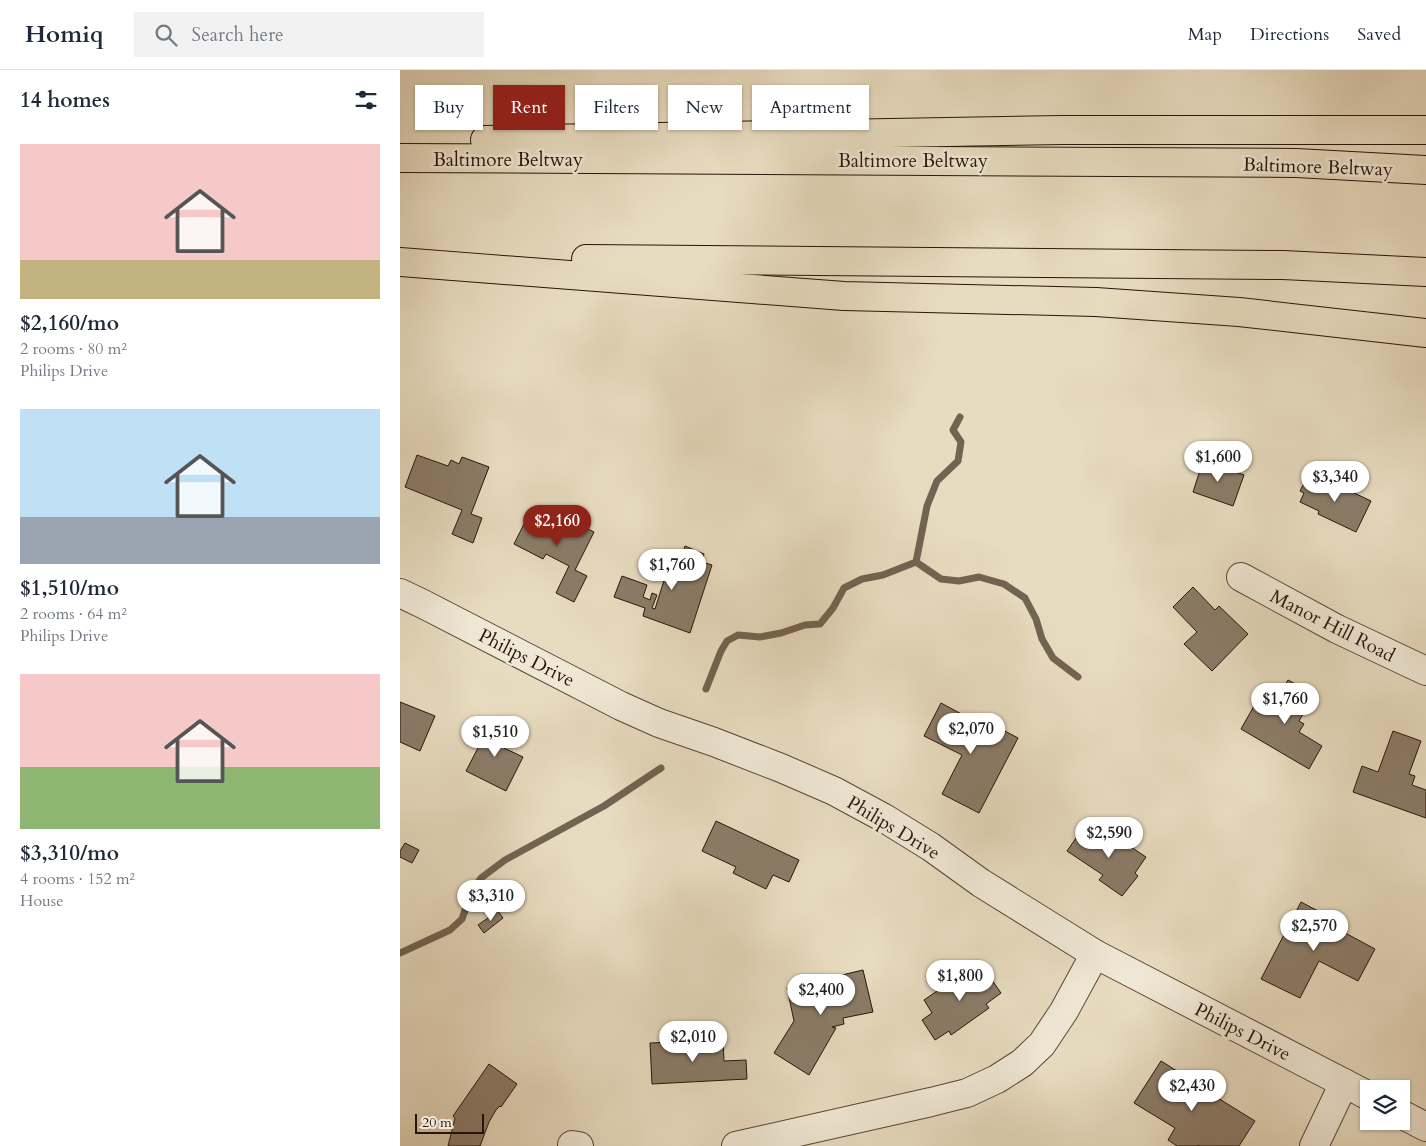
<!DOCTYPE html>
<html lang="en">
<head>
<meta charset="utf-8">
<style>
	:root { --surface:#fff; --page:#f2f2f3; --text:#1f2937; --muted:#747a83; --line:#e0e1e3; --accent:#8f2418 }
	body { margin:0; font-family:Cardo,serif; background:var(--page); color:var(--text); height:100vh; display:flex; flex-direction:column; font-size:19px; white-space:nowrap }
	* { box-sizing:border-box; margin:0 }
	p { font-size:16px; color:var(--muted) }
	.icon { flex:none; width:28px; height:28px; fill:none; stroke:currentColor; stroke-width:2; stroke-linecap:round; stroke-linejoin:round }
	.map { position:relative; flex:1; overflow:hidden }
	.sheet { display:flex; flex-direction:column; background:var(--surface); width:400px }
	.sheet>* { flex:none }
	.hud { position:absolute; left:15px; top:15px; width:475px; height:45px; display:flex; gap:10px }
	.fabs { position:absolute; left:960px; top:1010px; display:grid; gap:10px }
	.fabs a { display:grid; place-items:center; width:50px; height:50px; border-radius:0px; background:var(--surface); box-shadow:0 1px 4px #0004; font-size:25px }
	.scale { position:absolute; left:15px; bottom:12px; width:69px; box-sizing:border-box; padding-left:5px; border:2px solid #27140a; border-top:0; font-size:14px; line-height:18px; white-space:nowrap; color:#27140a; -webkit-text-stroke:4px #f0e8d6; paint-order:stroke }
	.price { position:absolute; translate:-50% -42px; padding:0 11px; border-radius:18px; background:#fff; color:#222; font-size:16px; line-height:32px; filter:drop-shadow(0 1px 2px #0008) }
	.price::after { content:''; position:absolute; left:50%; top:30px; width:15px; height:11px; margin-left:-8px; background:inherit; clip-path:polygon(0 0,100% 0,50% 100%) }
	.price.selected { background:var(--accent); color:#fff }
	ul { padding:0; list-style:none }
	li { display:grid; align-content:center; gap:10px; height:265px; padding:0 20px }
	li span { display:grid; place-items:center; height:155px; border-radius:0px; color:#555 }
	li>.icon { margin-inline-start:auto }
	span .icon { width:90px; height:90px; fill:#fffc; stroke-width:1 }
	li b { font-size:21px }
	h2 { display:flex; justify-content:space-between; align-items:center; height:60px; padding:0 20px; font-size:21px }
	.chip { padding:0 18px; border-radius:0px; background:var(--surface); box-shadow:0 1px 4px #0004; font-size:18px; line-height:45px }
	.chip.selected { background:var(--accent); color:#fff }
	header { display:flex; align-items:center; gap:30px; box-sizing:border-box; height:70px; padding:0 25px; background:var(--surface); border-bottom:1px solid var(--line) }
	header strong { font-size:24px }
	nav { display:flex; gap:28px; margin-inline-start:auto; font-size:18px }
	.search { width:350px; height:45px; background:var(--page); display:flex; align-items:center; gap:12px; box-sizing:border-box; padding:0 18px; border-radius:0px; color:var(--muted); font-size:19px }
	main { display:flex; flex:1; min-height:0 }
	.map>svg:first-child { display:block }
</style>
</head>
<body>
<header>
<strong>Homiq</strong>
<div class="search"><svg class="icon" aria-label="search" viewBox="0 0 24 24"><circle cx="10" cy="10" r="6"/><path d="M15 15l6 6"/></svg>Search here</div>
<nav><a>Map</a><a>Directions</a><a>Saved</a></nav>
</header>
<main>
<section class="sheet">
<h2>14 homes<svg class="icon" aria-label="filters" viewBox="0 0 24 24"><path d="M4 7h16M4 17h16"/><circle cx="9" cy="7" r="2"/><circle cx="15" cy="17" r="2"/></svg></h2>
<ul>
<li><span style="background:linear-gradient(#f6c9c9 75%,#c2b280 0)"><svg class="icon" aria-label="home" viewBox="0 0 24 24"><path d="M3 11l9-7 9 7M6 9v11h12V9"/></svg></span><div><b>$2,160/mo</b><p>2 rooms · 80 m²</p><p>Philips Drive</p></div></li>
<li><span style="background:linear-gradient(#bfe0f5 70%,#9aa5b1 0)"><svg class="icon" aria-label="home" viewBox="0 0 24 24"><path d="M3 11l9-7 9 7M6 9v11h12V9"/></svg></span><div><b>$1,510/mo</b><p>2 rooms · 64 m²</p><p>Philips Drive</p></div></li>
<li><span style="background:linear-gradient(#f6c9c9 60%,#8fb573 0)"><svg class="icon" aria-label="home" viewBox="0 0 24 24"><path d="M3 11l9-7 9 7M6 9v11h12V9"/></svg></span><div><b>$3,310/mo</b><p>4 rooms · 152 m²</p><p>House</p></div></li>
</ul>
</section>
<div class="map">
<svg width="1026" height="1076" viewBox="0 0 1026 1076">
	<rect width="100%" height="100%" fill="#e8dcc0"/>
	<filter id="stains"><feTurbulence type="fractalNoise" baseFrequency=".004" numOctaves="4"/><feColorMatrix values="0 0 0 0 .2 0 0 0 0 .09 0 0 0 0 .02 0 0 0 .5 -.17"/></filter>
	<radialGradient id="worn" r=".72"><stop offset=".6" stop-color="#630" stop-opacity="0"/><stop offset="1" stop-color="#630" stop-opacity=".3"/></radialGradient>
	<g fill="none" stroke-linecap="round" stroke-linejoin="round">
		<!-- stream -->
		<g stroke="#736352" stroke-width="7">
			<polyline points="516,492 541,509 559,511 579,507 604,514 625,528 636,549 642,569 653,588 678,607"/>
			<polyline points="516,492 527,436 537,411 558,391 561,372 553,360 560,347"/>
			<polyline points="306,619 321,581 327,571 338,565 360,567 381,563 405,555 420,554 433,538 444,518 462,509 483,505 516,492"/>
			<polyline points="0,883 50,860 62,849 71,823 81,808 105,790 204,736 261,698"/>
		</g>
	</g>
	<!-- building -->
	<g fill="#8b7c69" stroke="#27140a">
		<polygon points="17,385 48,396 51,390 59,394 62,387 89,397 71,444 82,448 73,473 52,464 62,440 5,417"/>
		<polygon points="803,391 844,405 833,436 793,422"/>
		<polygon points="911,407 931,416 933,413 971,431 956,462 918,444 919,441 900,432 904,423 900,421 903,415 907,416"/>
		<polygon points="131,440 158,452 161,446 194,462 175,500 187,506 174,532 156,523 169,496 146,484 143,489 114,474"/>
		<polygon points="285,476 304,484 302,492 312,495 290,563 243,546 245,538 214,527 222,506 247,515 243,527 250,530 252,523 257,525 252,538 255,539 273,482 282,485"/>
		<polygon points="793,517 815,540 819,536 848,564 812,601 784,574 797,562 773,537"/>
		<polygon points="888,610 914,624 899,651 904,654 899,662 922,676 909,699 841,659 854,636 868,644"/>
		<polygon points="0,632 35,646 20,681 0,672"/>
		<polygon points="541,633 580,654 582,649 618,668 579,743 542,724 562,685 524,666"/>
		<polygon points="93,649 113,660 104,678 123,687 106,721 66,701"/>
		<polygon points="993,661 1021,671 1009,704 1015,706 1012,715 1026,720 1026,748 953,722 962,696 978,702"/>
		<polygon points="316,751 399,790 389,812 373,805 366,819 333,803 336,797 302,781"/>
		<polygon points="683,758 704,772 710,763 746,787 735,803 738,806 722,826 699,810 703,805 667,781"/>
		<polygon points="5,773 19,780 12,793 0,787 0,781"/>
		<polygon points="901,832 939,852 936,858 975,879 958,911 919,891 900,928 861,909"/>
		<polygon points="98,841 103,848 84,863 78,855"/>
		<polygon points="578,890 601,923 586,934 589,938 551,965 549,961 535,970 522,950 532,943 524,930 550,912 555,918 565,911 559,903"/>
		<polygon points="463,900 473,942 443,948 444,954 432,957 436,958 409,1005 374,983 394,951 387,918"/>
		<polygon points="323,970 324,991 346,990 347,1009 252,1014 250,973"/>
		<polygon points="761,991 785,1006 781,1012 810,1030 813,1025 855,1051 839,1076 800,1076 798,1075 798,1076 777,1076 768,1070 775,1058 734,1033"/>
		<polygon points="89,994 117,1014 101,1037 100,1036 96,1040 89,1052 80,1076 48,1076 55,1048 53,1046"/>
	</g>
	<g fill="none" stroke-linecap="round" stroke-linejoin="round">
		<!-- minor casing -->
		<g stroke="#574638" stroke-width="30">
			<g id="minor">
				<polyline points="841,507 937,559 1026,601"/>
				<polyline points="0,523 23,534 221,636 259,653 314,672 381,698 434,721 484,748 531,777 581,813 695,884 969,1026"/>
				<polyline points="1001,1044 1026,1057"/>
				<polyline points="172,1075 179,1076"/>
				<polyline points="336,1076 531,1032 567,1023 597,1009 622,993 642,974 664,941 695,884"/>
				<polyline points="914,1076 944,1013"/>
			</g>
		</g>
		<!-- highway casing -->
		<g stroke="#27140a" stroke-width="30">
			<g id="highway">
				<polyline points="85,70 663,60 1026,60"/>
				<polyline points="0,88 896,93 1026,100"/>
				<polyline points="186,189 883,195 1026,202"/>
				<polyline points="0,192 444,226 696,232 839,242 1026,263"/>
			</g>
		</g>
		<!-- minor -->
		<use href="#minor" stroke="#f0e8d6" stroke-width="28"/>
		<!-- highway -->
		<use href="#highway" stroke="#e8dcc0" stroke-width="28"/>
	</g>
	<g text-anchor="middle" stroke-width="5" stroke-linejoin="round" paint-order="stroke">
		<!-- street labels -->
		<g font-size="19" fill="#27140a" stroke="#f0e8d6">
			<text x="108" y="96">Baltimore Beltway</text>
			<text x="513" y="97">Baltimore Beltway</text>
			<text transform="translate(918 96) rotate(2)" y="7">Baltimore Beltway</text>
			<text transform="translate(933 555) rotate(27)" y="7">Manor Hill Road</text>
			<text transform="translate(127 587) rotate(27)" y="7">Philips Drive</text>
			<text transform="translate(494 757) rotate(31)" y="7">Philips Drive</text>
			<text transform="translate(843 961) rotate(27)" y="7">Philips Drive</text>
		</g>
	</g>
	<rect width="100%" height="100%" filter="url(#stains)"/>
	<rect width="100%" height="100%" fill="url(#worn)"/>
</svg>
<div class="fabs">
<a><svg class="icon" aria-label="layers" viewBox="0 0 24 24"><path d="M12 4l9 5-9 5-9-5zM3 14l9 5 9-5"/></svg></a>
</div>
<div class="scale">20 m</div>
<b class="price" style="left:818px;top:413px">$1,600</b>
<b class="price" style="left:935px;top:433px">$3,340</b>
<b class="price selected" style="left:157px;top:477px">$2,160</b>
<b class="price" style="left:272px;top:521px">$1,760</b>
<b class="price" style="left:885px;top:655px">$1,760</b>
<b class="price" style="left:571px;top:685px">$2,070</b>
<b class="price" style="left:95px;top:688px">$1,510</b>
<b class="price" style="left:709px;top:789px">$2,590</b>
<b class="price" style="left:91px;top:852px">$3,310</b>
<b class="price" style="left:914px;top:882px">$2,570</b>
<b class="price" style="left:560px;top:932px">$1,800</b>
<b class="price" style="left:421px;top:946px">$2,400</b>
<b class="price" style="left:293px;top:993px">$2,010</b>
<b class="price" style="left:792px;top:1042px">$2,430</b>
<div class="hud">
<a class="chip">Buy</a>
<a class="chip selected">Rent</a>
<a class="chip">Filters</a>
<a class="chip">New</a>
<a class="chip">Apartment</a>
</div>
</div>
</main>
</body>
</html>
